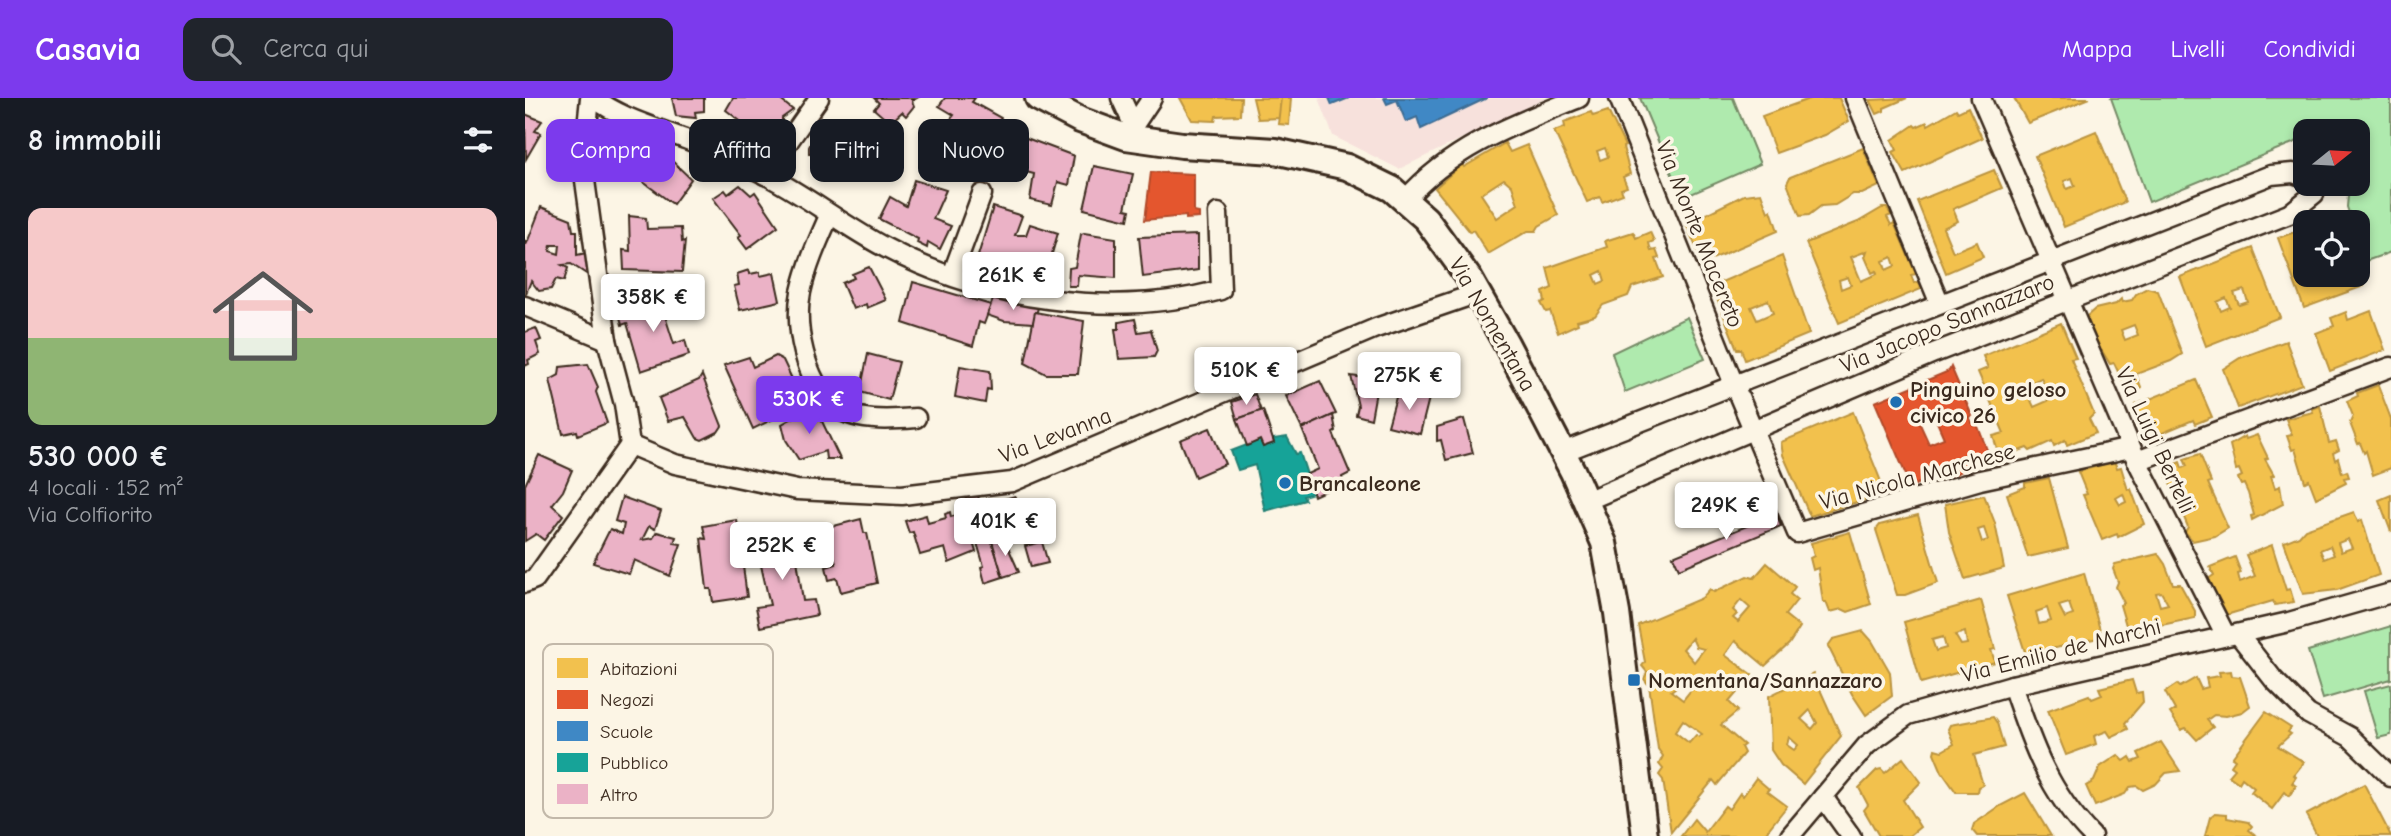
<!DOCTYPE html>
<html lang="it">
<head>
<meta charset="utf-8">
<style>
	:root { --surface:#171b24; --page:#20242c; --text:#f1f3f6; --muted:#9ea1a6; --accent:#7c3aed }
	body { margin:0; font-family:"Comic Neue",sans-serif; background:var(--page); color:var(--text); height:100vh; display:flex; flex-direction:column; font-size:26px; white-space:nowrap }
	* { box-sizing:border-box; margin:0 }
	p { font-size:23px; color:var(--muted) }
	.icon { flex:none; width:38px; height:38px; fill:none; stroke:currentColor; stroke-width:2; stroke-linecap:round; stroke-linejoin:round }
	.map { position:relative; flex:1; overflow:hidden }
	.details { display:flex; flex-direction:column; background:var(--surface); width:525px }
	.details>* { flex:none }
	.hud { position:absolute; left:21px; top:21px; width:665px; height:63px; display:flex; gap:14px }
	.needle { width:46px; rotate:72deg }
	.controls { position:absolute; left:1768px; top:21px; display:grid; gap:14px }
	.controls a { display:grid; place-items:center; width:77px; height:77px; border-radius:14px; background:var(--surface); box-shadow:0 4px 10px #0003; font-size:35px }
	.price { position:absolute; translate:-50% -60px; padding:0 16px; border-radius:7px; background:#fff; color:#222; font-size:23px; line-height:46px; filter:drop-shadow(0 2px 4px #0008) }
	.price::after { content:''; position:absolute; left:50%; top:42px; width:21px; height:16px; margin-left:-10px; background:inherit; clip-path:polygon(0 0,100% 0,50% 100%) }
	.price.on { background:var(--accent); color:#fff }
	ul { padding:0; list-style:none }
	li { display:grid; align-content:center; gap:14px; height:371px; padding:0 28px }
	li span { display:grid; place-items:center; height:217px; border-radius:14px; color:#555 }
	li>.icon { margin-inline-start:auto }
	span .icon { width:126px; height:126px; fill:#fffc; stroke-width:1 }
	li b { font-size:30px }
	h2 { display:flex; justify-content:space-between; align-items:center; height:84px; padding:0 28px; font-size:30px }
	.tag { padding:0 24px; border-radius:14px; background:var(--surface); box-shadow:0 4px 10px #0003; font-size:24px; line-height:63px }
	.tag.on { background:var(--accent); color:#fff }
	header { display:flex; align-items:center; gap:42px; box-sizing:border-box; height:98px; padding:0 35px; background:var(--accent); color:#fff }
	header strong { font-size:33px }
	nav { display:flex; gap:38px; margin-inline-start:auto; font-size:24px }
	.search { width:490px; height:63px; background:var(--page); display:flex; align-items:center; gap:18px; box-sizing:border-box; padding:0 24px; border-radius:14px; color:var(--muted); font-size:26px }
	main { display:flex; flex:1; min-height:0 }
	.map>svg:first-child { display:block }
</style>
</head>
<body>
<header>
<strong>Casavia</strong>
<div class="search"><svg class="icon" aria-label="search" viewBox="0 0 24 24"><circle cx="10" cy="10" r="6"/><path d="M15 15l6 6"/></svg>Cerca qui</div>
<nav><a>Mappa</a><a>Livelli</a><a>Condividi</a></nav>
</header>
<main>
<section class="details">
<h2>8 immobili<svg class="icon" aria-label="filters" viewBox="0 0 24 24"><path d="M4 7h16M4 17h16"/><circle cx="9" cy="7" r="2"/><circle cx="15" cy="17" r="2"/></svg></h2>
<ul>
<li><span style="background:linear-gradient(#f6c9c9 60%,#8fb573 0)"><svg class="icon" aria-label="home" viewBox="0 0 24 24"><path d="M3 11l9-7 9 7M6 9v11h12V9"/></svg></span><div><b>530 000 €</b><p>4 locali · 152 m²</p><p>Via Colfiorito</p></div></li>
</ul>
</section>
<div class="map">
<svg width="1866" height="738" viewBox="0 0 1866 738">
	<rect width="100%" height="100%" fill="#fcf5e5"/>
	<filter id="ink" filterUnits="userSpaceOnUse"><feTurbulence type="fractalNoise" baseFrequency=".0143" numOctaves="2"/><feDisplacementMap in="SourceGraphic" scale="14" xChannelSelector="R" yChannelSelector="G"/><feConvolveMatrix kernelMatrix="1 2 1 2 8 2 1 2 1" color-interpolation-filters="sRGB"/></filter>
	<g filter="url(#ink)">
		<!-- built -->
		<polygon fill="#f7e1dc" points="794,0 1021,0 874,71 808,38"/>
		<!-- green -->
		<g fill="#afeaae" stroke="#758a66" stroke-width="2">
			<polygon points="1115,0 1208,0 1235,66 1157,100"/>
			<polygon points="1586,0 1866,0 1866,154 1841,163 1832,139 1832,124 1827,124 1822,109 1824,86 1832,86 1832,33 1780,33 1780,40 1624,104"/>
			<polygon points="1162,219 1180,261 1100,294 1087,255"/>
			<polygon points="1866,528 1866,581 1798,601 1783,553"/>
			<polygon points="1866,586 1866,637 1853,640 1839,593"/>
		</g>
		<!-- homes -->
		<g fill="#f2c14e" stroke="#bb9440" stroke-width="2" fill-rule="evenodd">
			<polygon points="655,0 716,0 715,17 691,18 690,23 667,22"/>
			<polygon points="728,0 756,0 756,20 733,21"/>
			<polygon points="756,0 766,0 764,27 753,26"/>
			<polygon points="1287,0 1314,0 1324,23 1300,37 1251,55 1237,18"/>
			<polygon points="1382,0 1359,10 1359,13 1352,16 1345,2"/>
			<polygon points="1489,0 1565,0 1503,25"/>
			<polygon points="1443,9 1457,40 1380,75 1368,54 1372,52 1367,42 1389,27 1391,29 1402,24 1403,27 1431,11 1433,14"/>
			<path d="M1083 13 1100 48 1098 49 1105 76 1098 79 1102 89 1096 91 1098 96 1077 104 1075 99 1062 104 1029 33 1040 29 1039 24 1066 14 1068 18ZM1080 50 1083 59 1075 62 1072 53Z"/>
			<path d="M1571 33 1600 104 1539 129 1510 58ZM1547 80 1550 88 1542 91 1539 83Z"/>
			<path d="M980 45 985 54 1002 47 1033 117 1014 128 1011 133H1003L963 156 948 132 945 134 910 90 937 66 939 69ZM979 81 987 88 993 106 972 120 956 96Z"/>
			<polygon points="1338,50 1354,88 1337,96 1328,96 1310,107 1296,108 1284,117 1275,118 1262,85 1265,79"/>
			<polygon points="1469,72 1477,90 1428,111 1433,123 1418,130 1428,154 1452,144 1458,159 1421,175 1392,103"/>
			<polygon points="1236,95 1243,114 1246,112 1253,133 1178,165 1161,126 1219,97"/>
			<path d="M1357 110H1362L1366 117 1362 119 1366 127 1369 125 1391 176 1386 177 1389 185 1394 184 1396 191 1314 225 1281 145 1333 124ZM1342 153 1340 159 1347 175 1351 173 1352 176 1336 183 1326 159ZM1367 159 1370 168 1361 172 1358 163ZM1323 179 1326 187 1316 191 1314 182Z"/>
			<polygon points="1812,118 1814,124 1795,124"/>
			<polygon points="1780,130 1780,177 1794,177 1796,180 1804,177 1832,177 1832,171 1839,188 1779,210 1753,140"/>
			<path d="M1108 134 1111 140 1125 134 1129 143 1124 145 1126 153 1131 152 1134 160 1131 161 1138 179 1107 189 1103 198 1078 207 1070 218 1052 223 1053 226 1033 235 1025 213 1021 214 1016 205 1020 203 1018 194 1027 190 1022 170 1082 149 1080 143ZM1077 173 1080 183 1073 186 1069 177Z"/>
			<path d="M1728 150 1755 219 1681 248 1655 179ZM1719 192 1723 204 1714 207 1709 195ZM1701 200 1705 209 1696 213 1692 204Z"/>
			<path d="M1257 158 1284 236 1220 262 1216 251H1212L1187 188ZM1243 202 1248 215 1232 222 1226 209Z"/>
			<path d="M1622 190 1633 193 1657 256 1646 263 1611 276 1616 289 1613 295 1609 291 1602 293 1589 265 1585 266 1577 253H1574L1561 225 1562 218 1570 211 1591 206 1596 201 1597 204 1607 202 1611 196ZM1609 227 1613 237 1600 242 1596 232Z"/>
			<polygon points="1846,213 1860,252 1805,273 1791,235 1809,228 1806,220 1821,214 1823,222"/>
			<path d="M1536 225 1551 260 1546 261 1569 316 1564 321 1571 335 1542 347 1540 342 1529 348 1527 343 1505 353 1502 350 1475 360 1468 338 1479 335 1453 274 1463 270 1458 258ZM1516 280 1525 302 1509 309 1499 288Z"/>
			<polygon points="1761,243 1777,286 1713,310 1698,271 1715,260"/>
			<polygon points="1671,282 1687,319 1670,326 1668,322 1637,335 1638,339 1624,344 1610,317 1613,316 1610,307"/>
			<polygon points="1853,287 1866,321 1866,370 1848,377 1841,353 1839,355 1835,345 1833,346 1825,325 1828,318 1822,303 1833,298 1832,295"/>
			<polygon points="1795,308 1804,345 1811,343 1814,352 1808,355 1810,362 1813,360 1817,375 1822,373 1824,379 1819,380 1821,385 1791,400 1784,382 1780,384 1770,351 1767,352 1762,338 1767,337 1761,321 1788,314 1787,311"/>
			<polygon points="1328,314 1359,391 1339,402 1285,418 1258,357 1256,344"/>
			<polygon points="1732,337 1743,360 1740,361 1749,377 1746,378 1750,390 1755,388 1758,406 1727,422 1726,418 1729,417 1723,395 1719,386 1716,387 1714,383 1713,380 1717,378 1714,371 1711,372 1705,347 1720,338 1721,341"/>
			<polygon points="1675,356 1686,384 1683,385 1703,430 1690,438 1668,443 1660,434 1663,429 1639,371 1655,364 1657,370 1662,368 1659,361"/>
			<path d="M1589 363 1592 370 1596 369 1603 392 1606 391 1619 426 1593 439 1592 436 1577 442 1558 397 1562 396 1553 374ZM1598 396 1601 404 1595 407 1591 400Z"/>
			<polygon points="1524,380 1543,450 1503,459 1482,396 1500,389 1500,385"/>
			<path d="M1459 397 1470 425 1479 470 1440 481 1424 434 1420 406ZM1459 430 1463 442 1457 444 1453 432Z"/>
			<polygon points="1866,397 1866,434 1854,402"/>
			<path d="M1829 414 1833 424 1837 422 1854 477 1812 492 1778 496 1759 444 1774 438 1780 431ZM1823 441 1827 450 1816 454 1813 445ZM1805 448 1809 457 1799 461 1795 452Z"/>
			<polygon points="1393,417 1413,485 1380,497 1372,497 1351,432 1355,427"/>
			<polygon points="1325,434 1346,506 1323,514 1317,511 1305,514 1301,504 1298,504 1293,470 1288,472 1285,460 1289,458 1286,445"/>
			<polygon points="1747,447 1761,492 1765,491 1769,504 1750,507 1748,503 1701,517 1680,483 1689,477 1685,469 1710,459 1716,475 1713,476 1715,484 1730,478 1721,457"/>
			<path d="M1633 456 1640 466 1648 486H1655L1670 513V520L1603 534 1595 507 1599 505 1591 489 1593 484 1588 471 1590 466ZM1636 494 1643 506 1635 508 1631 495Z"/>
			<path d="M1242 465 1270 489 1265 496 1272 502 1260 517 1275 529 1264 546 1240 568 1210 543 1200 557 1227 577 1204 604 1213 613 1196 627 1219 647 1216 649 1219 655 1192 687 1188 682 1146 734 1138 682 1134 677 1138 671 1134 666 1138 658 1133 651 1124 587 1119 581 1122 574 1117 568 1120 564 1113 527 1177 500 1185 491 1189 494 1222 478 1229 480ZM1216 502 1225 510 1213 524 1208 520 1212 516 1208 512ZM1167 540 1171 549 1179 551 1169 564 1158 551ZM1159 583 1169 588 1158 602 1146 593ZM1158 622 1177 636 1174 639 1171 637 1164 645 1150 634Z"/>
			<path d="M1559 475 1577 539 1501 557 1482 498ZM1544 505 1548 517 1540 520 1534 508ZM1522 510 1526 523 1514 526 1511 514Z"/>
			<path d="M1456 502 1470 551 1466 552 1470 564 1396 585 1379 524ZM1440 534 1442 546 1436 547 1430 537ZM1418 539 1421 550 1411 553 1407 542Z"/>
			<polygon points="1338,533 1347,543 1365,574 1367,598 1341,617 1327,596 1303,548 1308,541"/>
			<polygon points="1706,573 1707,578 1715,579 1725,608 1717,614 1701,618 1689,617 1682,622 1688,629 1672,642 1661,630 1656,632 1645,615 1650,612 1640,594 1652,586 1655,589 1671,580 1676,591 1683,589 1681,580 1695,578 1694,574"/>
			<path d="M1288 576 1316 638 1278 686 1256 667 1246 652 1244 598ZM1285 612 1292 625 1287 631 1276 621ZM1264 639 1273 647 1269 652 1262 647Z"/>
			<polygon points="1607,582 1611,595 1617,594 1618,604 1600,625 1603,631 1586,639 1582,633 1569,638 1571,646 1541,657 1523,612 1564,597 1567,601 1577,597 1574,590"/>
			<polygon points="1741,614 1766,630 1763,634 1766,636 1753,648 1779,664 1769,677 1771,679 1767,685 1771,688 1764,698 1760,694 1747,711 1726,694 1729,690 1717,680 1714,685 1704,678 1710,671 1706,668 1710,662 1707,660"/>
			<polygon points="1468,619 1472,625 1479,649 1449,657 1458,687 1453,689 1452,694 1431,694 1417,674 1409,655 1410,651 1417,653 1429,646 1423,631 1425,627"/>
			<polygon points="1636,644 1655,673 1641,675 1631,686 1618,692 1612,688 1605,689 1600,696 1570,708 1561,688 1569,683 1575,669 1593,657 1599,663 1605,659 1608,664 1616,661 1613,655"/>
			<polygon points="1378,660 1396,684 1378,702 1395,729 1384,738 1354,738 1339,712 1343,707 1334,690 1352,672 1356,671 1360,675"/>
			<polygon points="1231,680 1244,691 1242,693 1262,708 1238,738 1156,738 1169,721 1180,734 1200,708 1204,711 1215,695 1218,698"/>
			<polygon points="1839,686 1866,738 1792,738 1781,717"/>
			<polygon points="1500,695 1526,738 1452,738 1447,732 1449,726 1475,708"/>
			<polygon points="1690,715 1702,716 1702,720 1723,724 1727,728 1724,732 1732,738 1680,738 1685,719"/>
		</g>
		<!-- shops -->
		<g fill="#e4572e" stroke="#b14a29" stroke-width="2" fill-rule="evenodd">
			<polygon points="626,74 669,76 669,114 674,115 674,120 661,121 661,118 620,122"/>
			<path d="M1426 269 1447 318 1444 319 1449 328 1452 326 1464 357 1425 379 1424 374 1412 380V376L1386 389 1350 304 1424 273ZM1409 317 1419 340 1404 346 1394 324Z"/>
		</g>
		<!-- schools -->
		<g fill="#3f88c5" stroke="#3e6c93" stroke-width="2">
			<polygon points="804,0 824,0 807,7"/>
			<polygon points="859,0 962,0 896,31 892,19 881,24 872,2 862,6"/>
		</g>
		<!-- public -->
		<polygon fill="#17a398" stroke="#227f73" stroke-width="2" points="762,339 771,356 775,355 788,395 778,398 780,402 740,413 730,367 713,372 706,353 735,342 738,349 749,345 748,341"/>
		<!-- building -->
		<g fill="#ebb2c6" stroke="#3b2a1e" stroke-width="2" fill-rule="evenodd">
			<polygon points="147,0 179,0 179,13 170,14 171,20 151,18"/>
			<polygon points="208,0 253,0 268,12 257,20 257,27 248,41 246,37 241,43 201,12"/>
			<polygon points="349,0 392,0 387,3 389,8 381,18 377,14 365,25 349,11 354,5"/>
			<polygon points="420,0 450,0 447,4 476,20 463,39 459,36 449,55 443,52 432,68 412,56 422,38 415,35 429,17 414,8"/>
			<polygon points="0,16 17,23 10,33 16,35 1,61"/>
			<polygon points="297,22 319,35 321,30 332,37 329,41 346,50 343,59 348,62 344,69 338,70 334,76 296,56 284,55 284,49"/>
			<polygon points="496,38 549,58 544,87 533,84 527,107 505,102 509,76 489,71"/>
			<polygon points="116,45 128,54 130,52 139,59 140,56 166,81 148,106 106,75 108,73 102,68 104,66 99,64"/>
			<polygon points="569,68 608,76 600,111 605,112 603,122 559,111"/>
			<polygon points="389,82 421,92 408,121 426,128 415,151 403,144 402,150 392,145 393,141 354,121 365,99 381,108"/>
			<polygon points="215,87 226,97 230,94 253,128 222,151 213,139 216,137 188,100 200,92 203,96"/>
			<path d="M16 109 46 121 48 133H52V157L61 155 63 177 46 166 37 167 43 170 39 183 31 181 26 191 14 193 6 183 0 198V143L2 145ZM26 147H35L34 156 25 153Z"/>
			<polygon points="468,109 497,118 490,137 501,137 505,126 533,135 521,176 502,172 499,165 489,161 485,174 464,167 465,163 453,158"/>
			<polygon points="104,118 121,120 122,131 156,130 157,144 160,143 157,174 99,172 98,152 105,153"/>
			<polygon points="559,135 591,140 591,180 553,177 552,188 543,188 544,170 550,169 556,136"/>
			<polygon points="673,137 673,172 618,179 614,139"/>
			<polygon points="344,169 361,202 342,210 341,206 328,211 317,185 329,180 327,176"/>
			<polygon points="224,172 225,176 235,174 235,178 249,175 255,203 215,212 209,188 214,187 212,176"/>
			<polygon points="388,184 466,207 459,226 454,224 448,248 378,225"/>
			<polygon points="469,199 488,207 514,207 508,225 479,223 462,217"/>
			<polygon points="133,202 135,206 149,202 152,214 140,218 149,246 160,242 164,257 116,273 102,225 97,227 95,219 99,219 98,212"/>
			<polygon points="510,214 559,223 553,276 521,276 500,265"/>
			<polygon points="610,221 613,234 626,232 632,253 629,259 594,261 590,231 594,231 594,224"/>
			<polygon points="11,230 16,242 11,244 15,256 3,262 4,266 0,268 0,234"/>
			<polygon points="343,256 374,264 364,302 335,294"/>
			<polygon points="251,258 258,262 267,281 264,282 268,294 260,297 261,301 247,304 251,312 244,315 248,321 228,331 199,267 224,259 228,269"/>
			<polygon points="63,266 73,289 71,294 82,325 53,337 52,333 38,336 25,282 34,277 35,269"/>
			<polygon points="435,268 465,273 466,292 462,291 460,305 430,299"/>
			<polygon points="177,277 197,328 193,334 177,342 172,340 160,319 143,323 134,300 174,282"/>
			<polygon points="826,278 853,282 846,321 831,317 833,308"/>
			<polygon points="795,283 811,316 777,331 761,298"/>
			<polygon points="873,292 904,300 895,336 863,328"/>
			<polygon points="730,296 736,313 712,321 707,304"/>
			<polygon points="284,311 285,314 290,311 294,317 315,361 301,361 300,353 274,362 261,342 257,326"/>
			<polygon points="738,312 749,345 738,349 735,342 722,348 712,321"/>
			<polygon points="808,317 811,333 808,335 825,375 817,379 818,385 789,398 782,376 793,371 777,331"/>
			<polygon points="939,321 948,355 921,362 916,342 912,343 912,329"/>
			<polygon points="685,330 700,366 670,379 655,342"/>
			<polygon points="14,357 47,372 38,393 27,407 38,417 19,442 11,436 0,443 0,387"/>
			<polygon points="452,395 478,479 460,485 456,469 459,468 446,425 451,423 440,399"/>
			<polygon points="490,398 500,431 487,435 485,428 473,432 465,405"/>
			<polygon points="97,399 136,413 130,431 124,428 117,442 128,440 132,434 151,439 149,445 156,446 145,478 109,462 104,476 68,465 85,431 97,436 99,426 90,423"/>
			<polygon points="425,414 426,419 435,416 443,442 447,441 451,454 424,465 420,450 395,457 388,434 384,435 380,423 401,417 403,425 421,420 420,416"/>
			<polygon points="1251,416 1256,428 1154,471 1148,458"/>
			<polygon points="336,421 339,435 342,435 352,485 316,494 312,480 304,482 301,469 311,466 309,458 302,459 298,444 304,442 301,430"/>
			<polygon points="212,422 222,499 188,504 186,491 182,491 176,440 181,441 178,428"/>
			<polygon points="268,434 278,503 289,502 292,517 235,529 231,509 245,507 230,441"/>
			<polygon points="479,440 494,474 478,479 467,443"/>
			<polygon points="517,444 523,465 506,469 500,448"/>
		</g>
		<g fill="none" stroke-linecap="round" stroke-linejoin="round">
			<!-- minor casing -->
			<g stroke="#3b2a1e" stroke-width="23">
				<g id="minor">
					<polyline points="65,0 58,68 82,242 99,306 105,347"/>
					<path d="M69 0C95 20 129 29 160 41 185 50 209 62 233 73 277 94 317 127 361 150 459 202 588 221 696 192L693 115"/>
					<polyline points="596,0 608,26"/>
					<polyline points="1094,0 1210,289 1272,435 1455,382 1606,350"/>
					<polyline points="1330,0 1415,206"/>
					<polyline points="1456,0 1612,363 1701,538"/>
					<polyline points="601,39 627,0"/>
					<polyline points="240,77 294,0"/>
					<path d="M881 101C928 48 990 26 1054 0"/>
					<path d="M304 118C293 143 282 167 276 194 269 229 280 281 307 306 327 325 366 322 391 320"/>
					<polyline points="427,177 457,96"/>
					<polyline points="0,208 82,242"/>
					<polyline points="105,347 150,366 272,392 377,397 487,384 851,230 953,195"/>
					<polyline points="1038,354 1746,77 1768,75 1780,79"/>
					<polyline points="1612,363 1866,269"/>
					<polyline points="1061,403 1409,255 1764,116 1789,96 1787,86"/>
					<polyline points="0,485 10,481 105,347"/>
					<polyline points="1713,536 1749,582 1783,616 1825,639 1866,679"/>
					<path d="M1487 587C1506 644 1524 695 1567 738"/>
					<polyline points="1298,699 1326,738"/>
					<polyline points="1265,738 1342,647 1383,617 1487,587 1764,524 1866,495"/>
				</g>
			</g>
			<!-- secondary casing -->
			<g stroke="#3b2a1e" stroke-width="30">
				<polyline id="secondary" points="513,0 555,22 601,39 657,47 750,53 822,69 867,91 901,121 944,180 982,247 1048,374 1079,445 1092,515 1120,738"/>
			</g>
			<!-- minor -->
			<use href="#minor" stroke="#fcf5e5" stroke-width="18"/>
			<!-- secondary -->
			<use href="#secondary" stroke="#fcf5e5" stroke-width="24"/>
		</g>
	</g>
	<!-- markers -->
	<g fill="#1f6fb2" stroke="#fcf5e5" stroke-width="2.5">
		<circle cx="1371" cy="304" r="7"/>
		<circle cx="760" cy="385" r="7"/>
		<rect x="1102" y="575" width="14" height="14" rx="3.5"/>
	</g>
	<g text-anchor="middle" stroke-width="7" stroke-linejoin="round" paint-order="stroke">
		<!-- street labels -->
		<g font-size="23" fill="#3b2a1e" stroke="#fcf5e5">
			<text transform="translate(1175 136) rotate(68)" y="8">Via Monte Macereto</text>
			<text transform="translate(1422 225) rotate(-22)" y="8">Via Jacopo Sannazzaro</text>
			<text transform="translate(968 226) rotate(60)" y="8">Via Nomentana</text>
			<text transform="translate(530 337) rotate(-21)" y="8">Via Levanna</text>
			<text transform="translate(1631 342) rotate(65)" y="8">Via Luigi Bertelli</text>
			<text transform="translate(1392 378) rotate(-15)" y="8">Via Nicola Marchese</text>
			<text transform="translate(1536 552) rotate(-14)" y="8">Via Emilio de Marchi</text>
		</g>
		<!-- poi labels -->
		<g font-size="23" font-weight="bold" fill="#3b2a1e" stroke="#fcf5e5" text-anchor="start">
			<text x="1385" y="299">Pinguino geloso<tspan x="1385" dy="26">civico 26</tspan></text>
			<text x="774" y="393">Brancaleone</text>
			<text x="1123" y="590">Nomentana/Sannazzaro</text>
		</g>
	</g>
	<!-- legend -->
	<rect x="18" y="546" width="230" height="174" rx="10" fill="#fcf5e5" stroke="#c2b8a9" stroke-width="2"/>
	<rect x="32" y="560" width="31" height="20" fill="#f2c14e"/>
	<rect x="32" y="592" width="31" height="19" fill="#e4572e"/>
	<rect x="32" y="623" width="31" height="20" fill="#3f88c5"/>
	<rect x="32" y="655" width="31" height="19" fill="#17a398"/>
	<rect x="32" y="686" width="31" height="20" fill="#ebb2c6"/>
	<g font-size="19" fill="#3b2a1e">
		<text x="75" y="577">Abitazioni</text>
		<text x="75" y="608">Negozi</text>
		<text x="75" y="640">Scuole</text>
		<text x="75" y="671">Pubblico</text>
		<text x="75" y="703">Altro</text>
	</g>
</svg>
<div class="controls">
<a><svg class="needle" viewBox="-14 -14 28 28"><path d="M0-13l5 13h-10z" fill="#e53935"/><path d="M0 13l5-13h-10z" fill="#9ea1a6"/></svg></a>
<a><svg class="icon" aria-label="locate" viewBox="0 0 24 24"><circle cx="12" cy="12" r="6"/><path d="M12 2v4M12 18v4M2 12h4M18 12h4"/></svg></a>
</div>
<b class="price" style="left:488px;top:214px">261K €</b>
<b class="price" style="left:128px;top:236px">358K €</b>
<b class="price" style="left:721px;top:309px">510K €</b>
<b class="price" style="left:884px;top:314px">275K €</b>
<b class="price on" style="left:284px;top:338px">530K €</b>
<b class="price" style="left:1201px;top:444px">249K €</b>
<b class="price" style="left:480px;top:460px">401K €</b>
<b class="price" style="left:257px;top:484px">252K €</b>
<div class="hud">
<a class="tag on">Compra</a>
<a class="tag">Affitta</a>
<a class="tag">Filtri</a>
<a class="tag">Nuovo</a>
</div>
</div>
</main>
</body>
</html>
